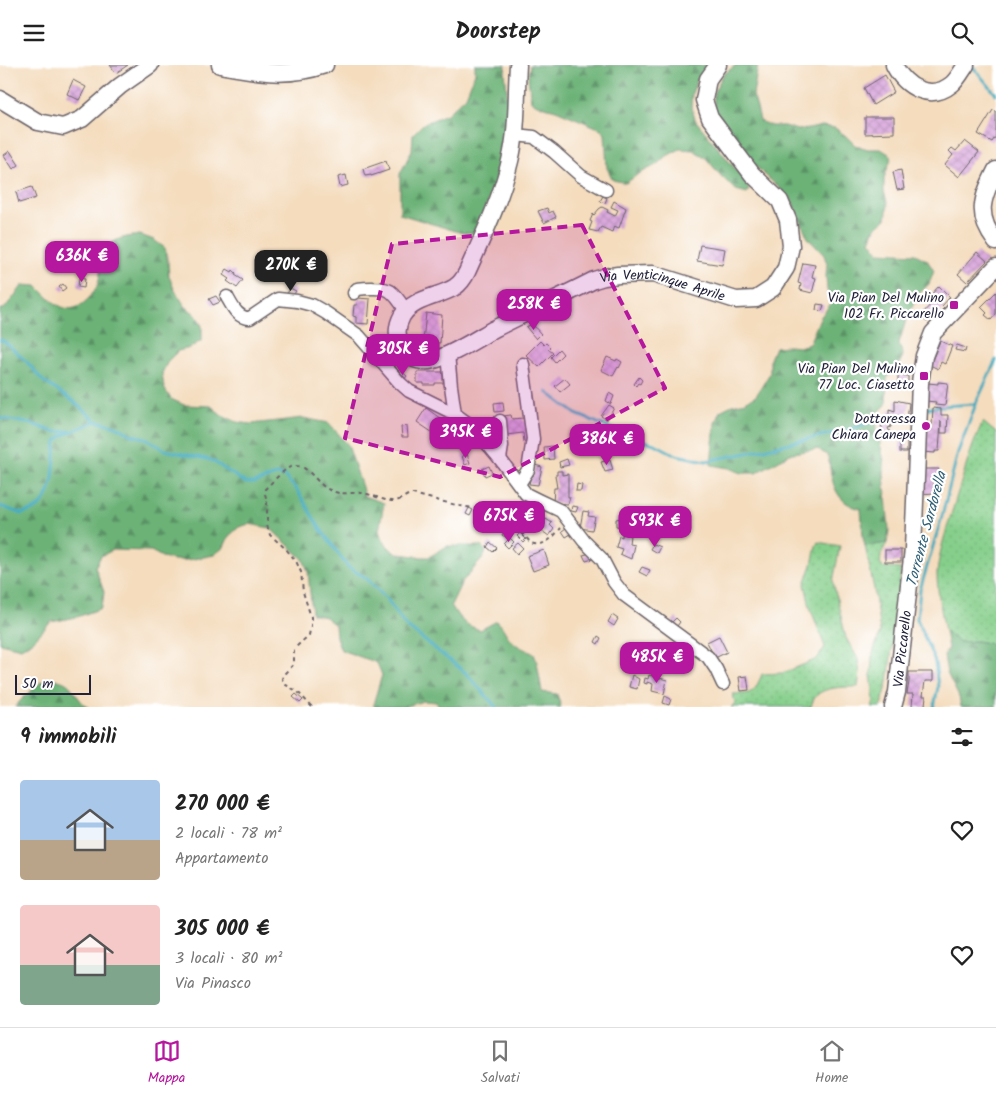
<!DOCTYPE html>
<html lang="it">
<head>
<meta charset="utf-8">
<style>
	:root { --surface:#fff; --page:#f2f2f2; --text:#222; --muted:#767676; --line:#e0e0e0; --accent:#b5179e }
	body { margin:0; font-family:Kalam,sans-serif; background:var(--page); color:var(--text); height:100vh; display:flex; flex-direction:column; font-size:19px; white-space:nowrap }
	* { box-sizing:border-box; margin:0 }
	p { font-size:16px; color:var(--muted) }
	.icon { flex:none; width:28px; height:28px; fill:none; stroke:currentColor; stroke-width:2; stroke-linecap:round; stroke-linejoin:round }
	.map { position:relative; height:642px; overflow:hidden }
	.panel { display:flex; flex-direction:column; background:var(--surface); flex:1 }
	.panel>* { flex:none }
	.scale { position:absolute; left:15px; bottom:12px; width:76px; box-sizing:border-box; padding-left:5px; border:2px solid #22223b; border-top:0; font-size:14px; line-height:18px; white-space:nowrap; color:#22223b; -webkit-text-stroke:4px #fff; paint-order:stroke }
	.price { position:absolute; translate:-50% -42px; padding:0 11px; border-radius:10px; background:var(--accent); color:#fff; font-size:16px; line-height:32px; filter:drop-shadow(0 1px 2px #0008) }
	.price::after { content:''; position:absolute; left:50%; top:30px; width:15px; height:11px; margin-left:-8px; background:inherit; clip-path:polygon(0 0,100% 0,50% 100%) }
	.price.active { background:#222; color:#fff }
	ul { padding:0; list-style:none }
	li { display:flex; align-items:center; gap:15px; height:125px; padding:0 20px }
	li span { display:grid; place-items:center; flex:none; width:140px; height:100px; border-radius:5px; color:#555 }
	li>.icon { margin-inline-start:auto }
	span .icon { width:60px; height:60px; fill:#fffc; stroke-width:1 }
	li b { font-size:21px }
	h2 { display:flex; justify-content:space-between; align-items:center; height:60px; padding:0 20px; font-size:21px }
	header { display:flex; justify-content:space-between; align-items:center; height:65px; padding:0 20px; background:var(--surface); font-size:22px; font-weight:800 }
	.dock { display:flex; justify-content:space-around; align-items:center; height:70px; border-top:1px solid var(--line); background:var(--surface); font-size:14px; color:var(--muted) }
	.dock a { display:grid; justify-items:center; gap:2px }
	.dock .active { color:var(--accent) }
	.map>svg:first-child { display:block }
</style>
</head>
<body>
<header><svg class="icon" aria-label="menu" viewBox="0 0 24 24"><path d="M4 6h16M4 12h16M4 18h16"/></svg>Doorstep<svg class="icon" aria-label="search" viewBox="0 0 24 24"><circle cx="10" cy="10" r="6"/><path d="M15 15l6 6"/></svg></header>
<div class="map">
<svg width="996" height="642" viewBox="0 0 996 642">
	<defs>
		<pattern id="grass-dots" width="8" height="8" patternUnits="userSpaceOnUse" patternTransform="scale(1.25)"><rect width="8" height="8" fill="#86cf8b"/><path d="M2 2h.1M6 6h.1" fill="none" stroke="#73b179" stroke-width="1.8" stroke-linecap="round"/></pattern>
		<pattern id="forest-firs" width="22" height="20" patternUnits="userSpaceOnUse" patternTransform="scale(1.25)"><rect width="22" height="20" fill="#6cb277"/><path d="M5 1l3.5 6h-7zM16 11l3.5 6h-7z" fill="#589063"/></pattern>
		<pattern id="building-cross-hatch" width="8" height="8" patternUnits="userSpaceOnUse" patternTransform="scale(1.25)"><rect width="8" height="8" fill="#daa9dd"/><path d="M0 0l8 8M0 8l8-8" fill="none" stroke="#bb91bf"/></pattern>
	</defs>
	<rect width="100%" height="100%" fill="#fff"/>
	<filter id="ink" filterUnits="userSpaceOnUse"><feTurbulence type="fractalNoise" baseFrequency=".02" numOctaves="2"/><feDisplacementMap in="SourceGraphic" scale="10" xChannelSelector="R" yChannelSelector="G"/><feConvolveMatrix kernelMatrix="1 2 1 2 8 2 1 2 1" color-interpolation-filters="sRGB"/></filter>
	<filter id="wash" filterUnits="userSpaceOnUse"><feTurbulence type="fractalNoise" baseFrequency=".0096" numOctaves="4" result="noise"/><feDisplacementMap in="SourceGraphic" scale="20" xChannelSelector="R" yChannelSelector="G"/><feGaussianBlur stdDeviation="1.12" result="paint"/><feColorMatrix in="noise" values="0 0 0 0 0 0 0 0 0 0 0 0 0 0 0 0 0 1.4 0 .05"/><feComposite in="paint" operator="in"/></filter>
	<g filter="url(#wash)">
		<rect width="100%" height="100%" fill="#f4dcbd"/>
		<!-- grass -->
		<g fill="url(#grass-dots)" stroke="#547863">
			<path d="M983 357 996 368V580L977 576 959 577 945 566C942 549 937 526 937 509 939 483 950 455 957 430 965 406 971 380 983 357Z"/>
			<path d="M818 477 840 481 833 517 846 573 858 594 860 608 858 622C845 622 821 621 814 634 812 637 812 639 811 642H731L735 638 733 629C754 629 754 628 762 609L783 608 817 594 825 582 810 542 805 519 812 500 816 481Z"/>
			<path d="M887 478C883 485 879 492 881 501L885 503 901 504 888 617 881 642H872L874 635 871 610 872 592 880 567 874 524 865 481Z"/>
		</g>
		<!-- forest -->
		<g fill="url(#forest-firs)" stroke="#476a59">
			<polygon points="475,0 506,0 505,7 508,37 506,82 498,114 475,168 462,168 400,149 400,109 412,85 413,69 423,59 447,49 466,31 475,8"/>
			<polygon points="530,0 710,0 699,11 692,28 691,43 696,56 742,112 749,125 747,128 736,125 722,112 705,92 693,85 680,84 665,92 656,100 637,110 626,118 613,115 607,103 605,69 601,64 556,45 537,40 531,36 528,13"/>
			<path d="M736 0H758L753 30 757 43 760 56 771 61H784L797 65 809 64 822 61 835 63 846 71 855 80 868 84H881L892 91 884 113V127L888 139 886 154 875 163 870 176 879 187 915 189 927 195 934 206 929 219 919 229 907 252 899 278 903 291 897 303 887 313 886 340 876 350 877 365 884 396V409L889 465 887 478 865 481 863 472 861 444C858 443 853 442 850 440 832 431 831 408 828 391L818 384 792 388 756 408H742L729 403 711 400 715 358 720 346 732 340 745 337 756 331 770 308V294L775 282 788 281 799 282 809 279 820 253 832 237 827 225 826 211 827 199 824 190 808 173 791 134 749 95 714 49V27L723 10Z"/>
			<path d="M140 170 154 175 165 183 168 197 169 211 174 224 185 241 196 250 202 261V275L190 283 178 286 168 296 162 308 164 323 171 334 184 340 211 341 222 350 237 357 251 359 303 353 329 358 348 380 362 422 364 431 384 438 379 466 385 478 395 488 421 492H429L447 481H481L486 486 484 492 462 517 451 540C460 555 463 559 480 565L497 556C504 562 506 571 512 576 518 582 527 585 534 589L537 597 542 627 557 629 561 642H440L436 637 423 636 404 642H374V636L382 610 377 598 341 585 336 572 335 560 325 552 312 549 308 506 303 494 270 463 249 459 239 462 229 471 224 482 214 490 188 495H174L162 492 151 486 113 485 101 491 95 502 104 527 102 543 77 552 51 557 33 576 21 583 0 578V244H4L23 220 37 221C52 236 67 255 87 235 91 231 97 224 98 218 103 205 96 194 108 182 116 172 128 172 140 170Z"/>
			<polygon points="945,566 959,577 977,576 996,580 996,642 961,642 959,632 947,608 944,591 948,583"/>
			<path d="M55 614C58 615 63 616 66 618 74 623 78 636 88 642H15L21 635 41 617Z"/>
		</g>
		<g fill="none" stroke-linecap="round" stroke-linejoin="round">
			<!-- stream -->
			<g stroke="#3da9bd" stroke-width="3">
				<polyline points="972,1 996,29"/>
				<polyline points="0,275 4,276 27,297 43,316 74,337 96,356 116,361 132,370 146,373 165,385 211,395 246,418 254,418 276,410 284,411 297,425 319,462 348,502 366,513 387,534 406,561 466,608 496,642"/>
				<polyline points="547,327 576,349 622,368 657,380 676,390 706,396 742,389 851,364 892,350"/>
				<polyline points="923,344 942,341 976,339"/>
				<polyline points="0,353 32,359 54,367 70,366"/>
				<path d="M0 441 22 449C27 447 33 446 37 443 56 431 54 396 56 376L62 371 96 356"/>
				<polyline points="934,642 938,622 935,597 917,554 920,525 942,451 958,387 977,336 996,295"/>
			</g>
		</g>
		<g id="blocks">
			<!-- building -->
			<g fill="url(#building-cross-hatch)">
				<polygon points="110,0 128,0 116,8"/>
				<polygon points="885,10 894,27 873,40 864,23"/>
				<polygon points="73,15 86,22 79,35 67,29"/>
				<polygon points="993,45 996,46 996,71 992,77 978,69"/>
				<polygon points="865,52 894,52 894,68 865,69"/>
				<polygon points="965,76 979,87 959,112 945,100 953,90 949,86 952,83 956,86"/>
				<polygon points="10,86 19,100 13,104 4,90"/>
				<polygon points="386,96 389,105 371,111 371,110 365,111 363,104"/>
				<polygon points="901,105 904,124 897,125 893,107"/>
				<polygon points="346,110 348,120 340,122 338,112"/>
				<polygon points="32,122 36,133 19,138 16,127"/>
				<polygon points="603,131 607,133 605,138 600,136"/>
				<polygon points="614,136 626,143 619,163 614,161 612,167 601,162 598,167 589,165 592,157 590,156 593,149 594,150 599,144 602,142 608,145 607,147 615,151 618,145 611,142"/>
				<polygon points="547,143 549,148 553,146 556,152 544,158 538,146"/>
				<polygon points="700,180 725,184 722,200 697,196"/>
				<polygon points="977,187 987,196 967,217 958,209"/>
				<polygon points="803,198 815,200 812,212 816,213 812,228 800,225 801,219 798,218"/>
				<polygon points="227,204 232,207 233,205 236,208 235,210 243,215 237,223 227,216 229,214 223,210"/>
				<polygon points="79,213 85,214 84,223 78,222"/>
				<polygon points="63,219 66,223 62,226 59,222"/>
				<polygon points="939,221 950,232 942,241 944,243 935,254 932,251 927,257 920,251 934,236 929,232"/>
				<polygon points="290,223 296,226 292,232 287,229"/>
				<polygon points="996,227 996,249 991,255 985,250 987,248 981,242"/>
				<polygon points="216,231 220,237 213,240 209,234"/>
				<polygon points="358,233 370,234 368,259 356,258 356,252 353,251 354,240 357,240"/>
				<polygon points="817,239 824,240 822,246 816,245"/>
				<polygon points="426,248 442,250 440,278 423,276"/>
				<polygon points="532,259 541,269 536,274 526,262"/>
				<polygon points="540,276 544,280 546,278 550,282 548,284 553,288 539,302 526,290"/>
				<polygon points="940,276 952,281 945,299 941,297 938,304 930,300"/>
				<polygon points="957,280 966,283 965,287 955,285"/>
				<polygon points="559,284 563,289 555,297 551,292"/>
				<polygon points="607,292 616,296 617,294 622,297 619,303 618,302 613,311 601,305"/>
				<polygon points="401,306 407,311 404,315 399,310"/>
				<polygon points="417,307 443,307 443,318 435,318 435,320 424,320 424,318 417,318"/>
				<polygon points="898,310 908,311 908,318 898,318"/>
				<polygon points="639,312 642,315 640,319 638,318 636,321 634,319"/>
				<polygon points="565,313 570,319 560,327 555,321"/>
				<polygon points="938,317 948,318 945,341 935,340 936,337 926,336 928,318 938,319"/>
				<polygon points="609,328 614,331 611,339 606,336"/>
				<polygon points="895,335 909,338 907,355 889,354 889,344 895,346"/>
				<polygon points="503,337 504,346 495,347 494,338"/>
				<polygon points="609,340 614,343 607,355 601,351"/>
				<polygon points="426,343 448,359 439,372 417,357"/>
				<polygon points="933,343 941,344 941,350 948,350 947,368 941,368 941,356 939,386 935,386 935,388 923,387 924,360 932,360"/>
				<polygon points="511,350 512,354 523,353 524,357 529,356 532,375 524,377 523,368 506,370 503,351"/>
				<polygon points="890,356 891,362 888,363 891,370 884,372 881,358"/>
				<polygon points="407,361 408,372 402,372 401,362"/>
				<rect x="900" y="377" width="7" height="10"/>
				<polygon points="553,381 554,394 545,395 544,382"/>
				<polygon points="467,389 470,398 465,400 462,391"/>
				<polygon points="567,394 569,400 560,402 559,397"/>
				<polygon points="610,395 613,405 605,407 601,397"/>
				<polygon points="535,400 542,402 538,420 529,419 531,411 533,411"/>
				<polygon points="489,401 492,408 485,411 482,404"/>
				<polygon points="921,404 939,404 939,415 934,415 934,428 921,429"/>
				<polygon points="557,406 562,406 562,410 568,409 568,432 570,432 568,439 553,438 554,423 557,423 555,410 557,410"/>
				<polygon points="577,419 582,420 581,426 576,426"/>
				<polygon points="527,430 545,440 539,450 545,455 546,454 552,458 550,460 554,464 549,471 539,464 537,467 532,462 525,467 521,463 528,458 518,450 524,444 530,449 533,445 530,442 527,444 525,442 527,440 523,437"/>
				<polygon points="572,441 578,442 576,447 571,446"/>
				<polygon points="469,443 473,445 470,451 466,449"/>
				<polygon points="583,446 589,447 588,451 595,452 592,465 580,463"/>
				<polygon points="627,449 628,460 630,460 628,470 630,470 629,479 634,480 631,494 620,489 622,484 616,482 619,471 622,472 623,462 616,461 616,454 621,453 620,450"/>
				<polygon points="503,452 508,458 500,467 496,463 500,459 498,457"/>
				<polygon points="566,463 571,469 566,472 562,466"/>
				<polygon points="505,465 510,467 507,473 502,470"/>
				<polygon points="520,468 526,474 523,477 517,471"/>
				<polygon points="510,473 514,477 508,483 504,479"/>
				<polygon points="490,477 497,483 493,487 487,482"/>
				<polygon points="518,478 523,483 517,489 512,483"/>
				<polygon points="653,479 660,482 657,488 650,484"/>
				<polygon points="544,485 549,500 533,506 527,491"/>
				<rect x="885" y="485" width="16" height="12"/>
				<polygon points="591,488 593,494 586,496 583,490"/>
				<polygon points="642,502 650,505 647,511 639,507"/>
				<polygon points="612,550 618,554 614,561 608,557"/>
				<polygon points="676,553 680,557 677,561 672,557"/>
				<polygon points="598,571 601,573 598,579 595,577"/>
				<polygon points="719,571 727,587 715,593 707,577"/>
				<polygon points="909,607 933,607 933,616 925,616 923,631 926,631 925,640 926,640 926,642 912,642 913,629 907,629 909,617"/>
				<polygon points="632,610 639,614 637,624 629,622"/>
				<polygon points="649,610 667,615 664,629 652,626 653,619 647,617 647,619 644,618 645,613 648,614"/>
				<polygon points="747,611 749,625 741,626 739,612"/>
				<polygon points="296,629 303,635 300,638 293,632"/>
				<polygon points="665,631 671,634 669,640 663,638"/>
			</g>
		</g>
	</g>
	<g filter="url(#ink)">
		<use href="#blocks" fill-opacity="0" stroke="#6c6368" stroke-width="1"/>
		<g fill="none" stroke-linecap="round" stroke-linejoin="round">
			<!-- minor casing -->
			<g stroke="#6c6368" stroke-width="15">
				<g id="minor">
					<polyline points="515,70 534,72 554,87 581,111 606,125"/>
					<path d="M354 228 357 224C365 223 384 222 390 226 397 231 402 240 406 246"/>
					<path d="M227 232C232 241 238 254 250 253L278 234 297 236 312 240 326 248 359 271 400 318 409 326 455 349 473 362 500 394 526 429 538 435 561 446 584 476 602 494 614 517 624 530 708 592 716 604 723 619"/>
					<polyline points="448,289 451,321 455,349"/>
					<polyline points="500,356 502,381 500,394"/>
					<polyline points="519,419 528,405 533,374 523,299"/>
				</g>
			</g>
			<!-- major casing -->
			<g stroke="#6c6368" stroke-width="19">
				<g id="major">
					<path d="M220 0C258 7 287 13 325 0"/>
					<path id="s1" d="M518 0C516 32 518 65 510 96 501 134 483 171 467 207 464 213 461 218 455 222 439 232 413 233 402 251 397 260 396 271 401 280 406 292 417 297 429 296 446 294 478 273 494 264 527 247 561 232 594 215L604 212 618 210 653 209 736 235 756 234 773 223 786 203 791 181 788 155 780 136 752 109 710 53 704 35 708 14 718 0"/>
					<path d="M894 0C905 22 930 37 952 19 957 15 962 6 966 0"/>
					<polyline points="0,34 38,57 63,62 82,54 120,21 150,0"/>
					<path d="M996 105C982 133 975 150 996 177"/>
					<path id="s2" d="M893 642 897 627 913 484 920 318 924 291 933 268 996 202"/>
				</g>
			</g>
			<!-- path -->
			<path stroke="#6c6368" stroke-width="2" stroke-dasharray="4 4" stroke-linecap="butt" d="M312 642 297 626 286 620 282 614 283 610 294 599V585L296 582 309 570 311 561V552L303 527 301 507 296 496 286 484 270 470 267 460V436L265 429V424C272 418 286 401 294 401 306 400 311 410 319 417 323 422 329 425 335 427 344 430 353 427 362 428 373 429 384 437 395 436 402 435 406 429 413 429L460 441 503 447 531 478C544 483 553 472 561 463"/>
			<!-- minor -->
			<use href="#minor" stroke="#fff" stroke-width="12"/>
			<!-- major -->
			<use href="#major" stroke="#fff" stroke-width="16"/>
		</g>
	</g>
	<!-- marked area -->
	<path fill="#b5179e" fill-opacity="0.2" stroke="#b5179e" stroke-width="4" stroke-dasharray="10 6" stroke-linejoin="round" d="M582 160 665 323 500 412 345 373 392 179Z"/>
	<!-- markers -->
	<g fill="#b5179e" stroke="#fff" stroke-width="2">
		<rect x="949" y="235" width="10" height="10" rx="2.5"/>
		<rect x="919" y="306" width="10" height="10" rx="2.5"/>
		<circle cx="926" cy="361" r="5"/>
	</g>
	<g text-anchor="middle" stroke-width="4.5" stroke-linejoin="round" paint-order="stroke">
		<!-- street labels -->
		<g font-size="14" fill="#22223b" stroke="#fff">
			<text dy="5" stroke="none"><textPath href="#s1" startOffset="616">Via Venticinque Aprile</textPath></text>
			<text dy="5" stroke="none"><textPath href="#s2" startOffset="59">Via Piccarello</textPath></text>
		</g>
		<!-- poi labels -->
		<g font-size="14" fill="#22223b" stroke="#fff" text-anchor="end">
			<text x="944" y="237">Via Pian Del Mulino<tspan x="944" dy="16">102 Fr. Piccarello</tspan></text>
			<text x="914" y="308">Via Pian Del Mulino<tspan x="914" dy="16">77 Loc. Ciasetto</tspan></text>
			<text x="916" y="358">Dottoressa<tspan x="916" dy="16">Chiara Canepa</tspan></text>
		</g>
		<!-- water labels -->
		<g font-size="15" font-style="italic" fill="#2e5f76" stroke="#fff">
			<text transform="translate(926 464) rotate(-75)" y="5">Torrente Sardorella</text>
		</g>
	</g>
</svg>
<div class="scale">50 m</div>
<b class="price" style="left:82px;top:218px">636K €</b>
<b class="price active" style="left:291px;top:227px">270K €</b>
<b class="price" style="left:534px;top:266px">258K €</b>
<b class="price" style="left:403px;top:311px">305K €</b>
<b class="price" style="left:466px;top:394px">395K €</b>
<b class="price" style="left:607px;top:401px">386K €</b>
<b class="price" style="left:509px;top:478px">675K €</b>
<b class="price" style="left:655px;top:483px">593K €</b>
<b class="price" style="left:657px;top:619px">485K €</b>
</div>
<section class="panel">
<h2>9 immobili<svg class="icon" aria-label="filters" viewBox="0 0 24 24"><path d="M4 7h16M4 17h16"/><circle cx="9" cy="7" r="2"/><circle cx="15" cy="17" r="2"/></svg></h2>
<ul>
<li><span style="background:linear-gradient(#a9c7e8 60%,#b9a48a 0)"><svg class="icon" aria-label="home" viewBox="0 0 24 24"><path d="M3 11l9-7 9 7M6 9v11h12V9"/></svg></span><div><b>270 000 €</b><p>2 locali · 78 m²</p><p>Appartamento</p></div><svg class="icon" aria-label="heart" viewBox="0 0 24 24"><path d="M12 20l-8-8c-3-5 5-10 8-4 3-6 11-1 8 4z"/></svg></li>
<li><span style="background:linear-gradient(#f6c9c9 60%,#7fa58c 0)"><svg class="icon" aria-label="home" viewBox="0 0 24 24"><path d="M3 11l9-7 9 7M6 9v11h12V9"/></svg></span><div><b>305 000 €</b><p>3 locali · 80 m²</p><p>Via Pinasco</p></div><svg class="icon" aria-label="heart" viewBox="0 0 24 24"><path d="M12 20l-8-8c-3-5 5-10 8-4 3-6 11-1 8 4z"/></svg></li>
</ul>
</section>
<nav class="dock">
<a class="active"><svg class="icon" aria-label="map" viewBox="0 0 24 24"><path d="M3 6l6-2 6 2 6-2v14l-6 2-6-2-6 2zM9 4v14M15 6v14"/></svg>Mappa</a>
<a><svg class="icon" aria-label="saved" viewBox="0 0 24 24"><path d="M7 4h10v16l-5-4-5 4z"/></svg>Salvati</a>
<a><svg class="icon" aria-label="home" viewBox="0 0 24 24"><path d="M3 11l9-7 9 7M6 9v11h12V9"/></svg>Home</a>
</nav>
</body>
</html>
